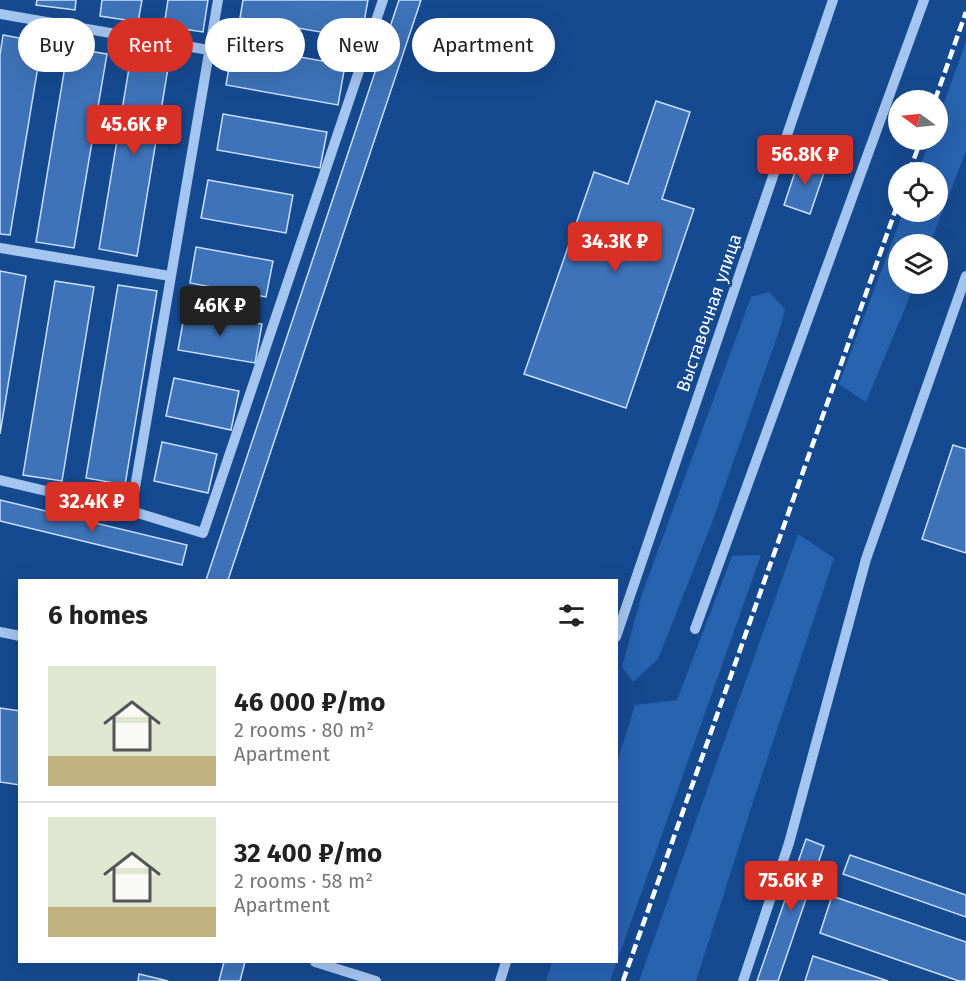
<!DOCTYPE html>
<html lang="en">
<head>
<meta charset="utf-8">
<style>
	:root { --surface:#fff; --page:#f6f6f6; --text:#222; --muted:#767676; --line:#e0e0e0; --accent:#d93025 }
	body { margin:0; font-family:"Fira Sans",sans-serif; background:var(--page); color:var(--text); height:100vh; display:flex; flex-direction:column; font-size:22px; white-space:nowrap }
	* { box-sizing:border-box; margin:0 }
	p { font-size:20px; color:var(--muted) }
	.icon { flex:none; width:33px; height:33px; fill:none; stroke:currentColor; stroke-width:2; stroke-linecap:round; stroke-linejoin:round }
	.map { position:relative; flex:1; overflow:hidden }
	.details { position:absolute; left:18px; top:579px; width:600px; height:384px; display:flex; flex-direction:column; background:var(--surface); border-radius:0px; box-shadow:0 6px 24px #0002 }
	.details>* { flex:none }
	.banner { position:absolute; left:18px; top:18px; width:600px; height:54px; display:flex; gap:12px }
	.needle { width:39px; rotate:285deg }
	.fabs { position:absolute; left:888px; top:90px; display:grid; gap:12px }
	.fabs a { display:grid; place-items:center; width:60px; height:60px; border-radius:50%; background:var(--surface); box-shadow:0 6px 24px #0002; font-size:30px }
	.price { position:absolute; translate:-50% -51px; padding:0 14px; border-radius:6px; background:var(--accent); color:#fff; font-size:20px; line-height:39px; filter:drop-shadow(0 2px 3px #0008) }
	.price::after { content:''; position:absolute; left:50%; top:36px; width:18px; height:14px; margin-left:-9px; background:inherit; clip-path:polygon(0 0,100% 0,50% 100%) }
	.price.current { background:#222; color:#fff }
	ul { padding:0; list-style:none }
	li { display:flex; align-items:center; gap:18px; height:150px; padding:0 30px }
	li+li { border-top:2px solid var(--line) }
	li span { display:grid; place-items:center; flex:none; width:168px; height:120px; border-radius:0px; color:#555 }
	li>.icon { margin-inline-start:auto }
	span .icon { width:72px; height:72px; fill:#fffc; stroke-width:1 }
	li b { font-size:26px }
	h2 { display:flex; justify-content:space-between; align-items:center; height:72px; padding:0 30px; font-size:26px }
	.chip { padding:0 21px; border-radius:27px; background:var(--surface); box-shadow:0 6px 24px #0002; font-size:21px; line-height:54px }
	.chip.current { background:var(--accent); color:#fff }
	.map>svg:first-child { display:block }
</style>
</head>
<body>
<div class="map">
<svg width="966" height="981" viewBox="0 0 966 981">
	<rect width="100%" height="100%" fill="#164a90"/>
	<!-- green -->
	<g fill="#2863af">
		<polygon points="966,42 966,151 930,244 898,244 898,284 915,284 866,402 839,384 903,212 938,212 938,172 918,172 930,140 938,140 938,119"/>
		<polygon points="769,292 785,309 781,325 713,520 658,659 633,682 622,667 641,597 751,297"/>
		<polygon points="798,534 834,558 753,802 696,981 639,981"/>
		<polygon points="761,555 610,981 546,981 552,962 616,962 617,763 635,705 677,700 732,556"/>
	</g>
	<!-- building -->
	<g fill="#3e73b9" stroke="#c9e0fc" stroke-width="1.5">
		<polygon points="37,0 76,0 75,10 36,5"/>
		<polygon points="102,0 142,0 138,22 100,16"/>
		<polygon points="168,0 208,0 203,32 164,26"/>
		<polygon points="243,0 368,0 361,39 240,18"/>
		<polygon points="399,0 421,0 228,580 206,580"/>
		<polygon points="3,35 42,42 10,235 0,234 0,55"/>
		<polygon points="233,45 345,65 338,105 226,85"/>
		<polygon points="68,48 107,54 74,248 36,242"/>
		<polygon points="131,56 169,62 137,256 99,249"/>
		<polygon points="656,101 690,112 662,199 694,209 626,408 524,374 594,172 628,184"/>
		<polygon points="223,114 327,132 320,168 217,150"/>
		<polygon points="800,157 826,167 810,214 784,205"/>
		<polygon points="208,180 293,195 286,233 201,218"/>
		<polygon points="196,247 273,261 266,297 190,283"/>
		<polygon points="0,271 26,276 0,434"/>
		<polygon points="55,281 94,287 62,481 23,475"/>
		<polygon points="118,285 157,291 125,485 86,478"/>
		<polygon points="185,311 262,324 255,363 178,350"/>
		<polygon points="174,378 239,391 231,430 166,416"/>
		<polygon points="162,442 217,454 208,493 154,481"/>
		<polygon points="953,445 966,449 966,553 922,539"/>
		<polygon points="0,500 187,545 182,565 0,521"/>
		<polygon points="0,708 20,711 20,785 0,782"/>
		<polygon points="806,839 824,846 778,981 757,981"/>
		<polygon points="850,855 966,895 966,917 843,874"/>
		<polygon points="832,896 966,942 966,981 959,981 820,933"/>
		<polygon points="813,956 888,981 805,981"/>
		<polygon points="224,962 245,962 240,981 219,981"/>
		<polygon points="139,974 168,981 138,981"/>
	</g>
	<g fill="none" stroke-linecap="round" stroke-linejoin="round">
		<!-- minor -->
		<g stroke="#a3c5f0" stroke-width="10">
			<polyline points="0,14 209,50"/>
			<polyline points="0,248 170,276"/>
			<polyline points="0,480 131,511 203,533 383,0"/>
			<polyline points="131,511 218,0"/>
			<polyline points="695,629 924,0"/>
			<polyline points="0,632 20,636"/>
			<polyline points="616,637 833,0"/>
			<polyline points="315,962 376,981"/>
			<polyline points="500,981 506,962"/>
			<polyline points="743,981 789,843 866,559 966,276"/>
		</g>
		<!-- rail -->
		<g stroke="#fff" stroke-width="4.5" stroke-dasharray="10 4.5" stroke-linecap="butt">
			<polyline points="935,100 966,12"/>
			<polyline points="909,172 921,140"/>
			<polyline points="623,981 898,203"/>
		</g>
	</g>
	<g text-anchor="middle" stroke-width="6" stroke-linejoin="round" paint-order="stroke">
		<!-- street labels -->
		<g font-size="18" fill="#fff" stroke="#164a90">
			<text transform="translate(709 313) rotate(-71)" y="6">Выставочная улица</text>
		</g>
	</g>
</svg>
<div class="fabs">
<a><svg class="needle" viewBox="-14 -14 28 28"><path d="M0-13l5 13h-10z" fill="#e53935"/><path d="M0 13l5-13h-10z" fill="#767676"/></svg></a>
<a><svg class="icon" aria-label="locate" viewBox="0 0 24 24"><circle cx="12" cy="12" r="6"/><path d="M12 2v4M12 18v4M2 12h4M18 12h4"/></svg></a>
<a><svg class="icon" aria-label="layers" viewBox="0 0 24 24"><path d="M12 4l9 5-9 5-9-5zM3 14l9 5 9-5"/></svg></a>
</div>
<b class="price" style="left:134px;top:156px">45.6K ₽</b>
<b class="price" style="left:805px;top:186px">56.8K ₽</b>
<b class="price" style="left:615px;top:273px">34.3K ₽</b>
<b class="price current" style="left:220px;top:337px">46K ₽</b>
<b class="price" style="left:92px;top:533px">32.4K ₽</b>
<b class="price" style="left:791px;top:912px">75.6K ₽</b>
<div class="banner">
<a class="chip">Buy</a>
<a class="chip current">Rent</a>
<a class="chip">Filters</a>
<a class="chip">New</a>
<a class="chip">Apartment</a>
</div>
<section class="details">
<h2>6 homes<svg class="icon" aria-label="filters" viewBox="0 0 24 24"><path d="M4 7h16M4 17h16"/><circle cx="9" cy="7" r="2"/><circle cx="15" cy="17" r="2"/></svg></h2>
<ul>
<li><span style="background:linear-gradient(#dfe7d0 75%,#c2b280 0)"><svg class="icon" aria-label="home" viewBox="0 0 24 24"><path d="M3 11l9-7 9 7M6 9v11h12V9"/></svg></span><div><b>46 000 ₽/mo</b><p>2 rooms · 80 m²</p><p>Apartment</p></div></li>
<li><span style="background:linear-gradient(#dfe7d0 75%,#c2b280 0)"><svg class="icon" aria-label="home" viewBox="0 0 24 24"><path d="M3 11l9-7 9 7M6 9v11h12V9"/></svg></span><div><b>32 400 ₽/mo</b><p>2 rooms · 58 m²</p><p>Apartment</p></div></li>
</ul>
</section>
</div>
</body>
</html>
